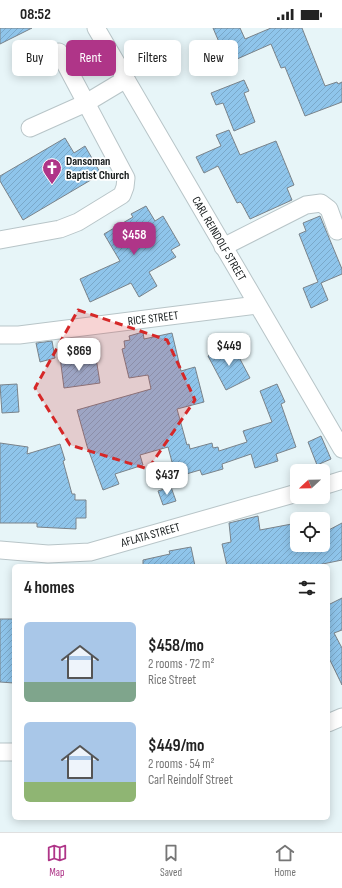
<!DOCTYPE html>
<html lang="en">
<head>
<meta charset="utf-8">
<style>
	:root { --surface:#fff; --page:#f2f2f2; --text:#222; --muted:#767676; --line:#e0e0e0; --accent:#af3588 }
	body { margin:0; font-family:"Sofia Sans Condensed",sans-serif; background:var(--page); color:var(--text); height:100vh; display:flex; flex-direction:column; font-size:15px; white-space:nowrap }
	* { box-sizing:border-box; margin:0 }
	p { font-size:13px; color:var(--muted) }
	.icon { flex:none; width:22px; height:22px; fill:none; stroke:currentColor; stroke-width:2; stroke-linecap:round; stroke-linejoin:round }
	.map { position:relative; flex:1; overflow:hidden }
	.sheet { position:absolute; left:12px; top:536px; width:318px; height:256px; display:flex; flex-direction:column; background:var(--surface); border-radius:6px; box-shadow:0 2px 10px #0003 }
	.sheet>* { flex:none }
	.guide { position:absolute; left:12px; top:12px; width:318px; height:36px; display:flex; gap:8px }
	.needle { width:26px; rotate:248deg }
	.controls { position:absolute; left:290px; top:436px; display:grid; gap:8px }
	.controls a { display:grid; place-items:center; width:40px; height:40px; border-radius:6px; background:var(--surface); box-shadow:0 2px 10px #0003; font-size:20px }
	.price { position:absolute; translate:-50% -34px; padding:0 9px; border-radius:8px; background:#fff; color:#222; font-size:13px; line-height:26px; filter:drop-shadow(0 1px 2px #0008) }
	.price::after { content:''; position:absolute; left:50%; top:24px; width:12px; height:9px; margin-left:-6px; background:inherit; clip-path:polygon(0 0,100% 0,50% 100%) }
	.price.selected { background:var(--accent); color:#fff }
	ul { padding:0; list-style:none }
	li { display:flex; align-items:center; gap:12px; height:100px; padding:0 12px }
	li span { display:grid; place-items:center; flex:none; width:112px; height:80px; border-radius:6px; color:#555 }
	li>.icon { margin-inline-start:auto }
	span .icon { width:48px; height:48px; fill:#fffc; stroke-width:1 }
	li b { font-size:17px }
	h2 { display:flex; justify-content:space-between; align-items:center; height:48px; padding:0 12px; font-size:17px }
	.pill { padding:0 14px; border-radius:6px; background:var(--surface); box-shadow:0 2px 10px #0003; font-size:14px; line-height:36px }
	.pill.selected { background:var(--accent); color:#fff }
	.status { display:flex; justify-content:space-between; align-items:center; height:28px; padding:0 20px; background:var(--surface); direction:ltr }
	.status svg { height:11px; fill:currentColor }
	.dock { display:flex; justify-content:space-around; align-items:center; height:56px; border-top:1px solid var(--line); background:var(--surface); font-size:11px; color:var(--muted) }
	.dock a { display:grid; justify-items:center; gap:2px }
	.dock .selected { color:var(--accent) }
	.map>svg:first-child { display:block }
</style>
</head>
<body>
<div class="status"><b>08:52</b><svg viewBox="0 0 49 12"><path d="M0 12V9h3v3zM5 12V6h3v6zM10 12V3h3v9zM15 12V0h3v12zM26 1h20v11H26zM47 4h2v5h-2z"/></svg></div>
<div class="map">
<svg width="342" height="804" viewBox="0 0 342 804">
	<defs>
		<pattern id="building-hatch" width="6" height="6" patternUnits="userSpaceOnUse"><rect width="6" height="6" fill="#8fc5eb"/><path d="M-1 1l2-2M0 6l6-6M5 7l2-2" fill="none" stroke="#7aa8c9"/></pattern>
	</defs>
	<rect width="100%" height="100%" fill="#e7f5f8"/>
	<!-- building -->
	<g fill="url(#building-hatch)" stroke="#7a838a">
		<polygon points="0,0 32,0 0,16"/>
		<polygon points="213,0 240,0 245,11 271,0 302,0 325,58 337,54 338,56 342,54 342,74 305,88 285,39 281,40 271,16 228,35"/>
		<polygon points="244,52 249,63 244,65 255,94 234,103 223,75 216,77 211,65"/>
		<polygon points="229,102 240,127 276,113 294,157 287,160 292,172 250,191 242,176 240,174 237,175 218,138 204,145 196,129 221,118 216,107"/>
		<polygon points="65,110 74,125 85,118 101,146 23,192 0,153 0,148"/>
		<polygon points="146,178 155,193 163,188 180,217 171,222 176,229 149,244 157,258 139,269 131,255 90,274 80,251 120,233 104,206 133,189 131,186"/>
		<polygon points="320,188 342,241 342,246 321,255 328,272 311,280 303,260 318,254 299,206 306,203 303,195"/>
		<polygon points="143,304 144,311 172,305 181,343 195,339 204,374 177,381 187,417 189,416 190,421 212,415 213,420 218,419 219,423 247,414 243,403 272,394 260,363 277,356 285,374 281,376 296,419 276,426 278,433 255,440 251,426 222,436 223,441 202,447 200,442 176,449 168,419 140,427 143,437 115,446 119,456 103,462 87,418 77,382 151,361 148,347 129,350 122,321 125,320 124,313 130,312 129,308"/>
		<polygon points="52,313 55,330 40,334 36,315"/>
		<polygon points="232,316 250,350 226,362 208,328"/>
		<polygon points="75,326 76,333 96,330 100,355 64,360 60,329"/>
		<polygon points="17,356 19,384 2,385 0,357"/>
		<polygon points="321,408 331,431 317,437 308,414"/>
		<polygon points="0,415 28,419 27,426 60,416 65,432 63,433 72,466 75,466 75,472 86,472 86,490 76,490 76,501 37,499 37,495 0,495"/>
		<polygon points="171,459 176,473 163,477 158,463"/>
		<polygon points="258,488 260,502 297,495 297,517 323,517 323,505 342,495 342,532 313,538 227,538 222,516 231,514 229,495"/>
		<polygon points="191,519 195,538 143,538 143,532 170,526 169,523"/>
		<polygon points="342,570 342,602 334,605 342,620 342,657 328,628 328,577"/>
		<polygon points="0,591 14,591 14,655 0,654"/>
	</g>
	<g fill="none" stroke-linecap="round" stroke-linejoin="round">
		<!-- minor casing -->
		<g stroke="#b8c5c8" stroke-width="19">
			<g id="minor">
				<path id="s1" d="M96 0 342 421"/>
				<polyline points="30,100 86,75 126,51"/>
				<polyline points="0,212 60,201 78,194 122,167 125,159 126,150 59,24"/>
				<polyline points="223,219 306,177 321,175 329,181 337,203"/>
				<path id="s2" d="M0 307H19L257 277"/>
				<polyline points="323,458 342,452"/>
				<path id="s3" d="M0 522 48 526 90 524 297 465"/>
				<polyline points="328,695 342,689"/>
				<polyline points="0,724 14,724"/>
			</g>
		</g>
		<!-- minor -->
		<use href="#minor" stroke="#fff" stroke-width="17"/>
	</g>
	<!-- marked area -->
	<path fill="#d62828" fill-opacity="0.2" stroke="#d62828" stroke-width="3" stroke-dasharray="8 5" stroke-linejoin="round" d="M78 282 167 312 195 372 148 441 70 417 35 360Z"/>
	<!-- icons -->
	<defs>
		<g id="church-pin" transform="scale(1)"><path d="M0 17L-7.5 6A9.5 9.5 0 1 1 7.5 6Z" fill="#af3588" stroke="#fff"/><path d="M-1.2-6h2.4v3.5h3.3v2.4h-3.3V6h-2.4V-.1h-3.3v-2.4h3.3Z" fill="#fff"/></g>
	</defs>
	<g fill-rule="evenodd">
		<use href="#church-pin" x="52" y="140"/>
	</g>
	<g text-anchor="middle" stroke-width="3.5" stroke-linejoin="round" paint-order="stroke">
		<!-- poi labels -->
		<g font-size="12" font-weight="bold" fill="#131819" stroke="#fff" text-anchor="start">
			<text x="66" y="137">Dansoman<tspan x="66" dy="14">Baptist Church</tspan></text>
		</g>
		<!-- street labels -->
		<g font-size="12" fill="#131819" stroke="#fff">
			<text dy="4" stroke="none"><textPath href="#s1" startOffset="244">CARL REINDOLF STREET</textPath></text>
			<text dy="4" stroke="none"><textPath href="#s2" startOffset="154">RICE STREET</textPath></text>
			<text dy="4" stroke="none"><textPath href="#s3" startOffset="153">AFLATA STREET</textPath></text>
		</g>
	</g>
</svg>
<div class="controls">
<a><svg class="needle" viewBox="-14 -14 28 28"><path d="M0-13l5 13h-10z" fill="#e53935"/><path d="M0 13l5-13h-10z" fill="#767676"/></svg></a>
<a><svg class="icon" aria-label="locate" viewBox="0 0 24 24"><circle cx="12" cy="12" r="6"/><path d="M12 2v4M12 18v4M2 12h4M18 12h4"/></svg></a>
</div>
<b class="price selected" style="left:134px;top:228px">$458</b>
<b class="price" style="left:229px;top:339px">$449</b>
<b class="price" style="left:79px;top:344px">$869</b>
<b class="price" style="left:167px;top:468px">$437</b>
<div class="guide">
<a class="pill">Buy</a>
<a class="pill selected">Rent</a>
<a class="pill">Filters</a>
<a class="pill">New</a>
</div>
<section class="sheet">
<h2>4 homes<svg class="icon" aria-label="filters" viewBox="0 0 24 24"><path d="M4 7h16M4 17h16"/><circle cx="9" cy="7" r="2"/><circle cx="15" cy="17" r="2"/></svg></h2>
<ul>
<li><span style="background:linear-gradient(#a9c7e8 75%,#7fa58c 0)"><svg class="icon" aria-label="home" viewBox="0 0 24 24"><path d="M3 11l9-7 9 7M6 9v11h12V9"/></svg></span><div><b>$458/mo</b><p>2 rooms · 72 m²</p><p>Rice Street</p></div></li>
<li><span style="background:linear-gradient(#a9c7e8 75%,#8fb573 0)"><svg class="icon" aria-label="home" viewBox="0 0 24 24"><path d="M3 11l9-7 9 7M6 9v11h12V9"/></svg></span><div><b>$449/mo</b><p>2 rooms · 54 m²</p><p>Carl Reindolf Street</p></div></li>
</ul>
</section>
</div>
<nav class="dock">
<a class="selected"><svg class="icon" aria-label="map" viewBox="0 0 24 24"><path d="M3 6l6-2 6 2 6-2v14l-6 2-6-2-6 2zM9 4v14M15 6v14"/></svg>Map</a>
<a><svg class="icon" aria-label="saved" viewBox="0 0 24 24"><path d="M7 4h10v16l-5-4-5 4z"/></svg>Saved</a>
<a><svg class="icon" aria-label="home" viewBox="0 0 24 24"><path d="M3 11l9-7 9 7M6 9v11h12V9"/></svg>Home</a>
</nav>
</body>
</html>
